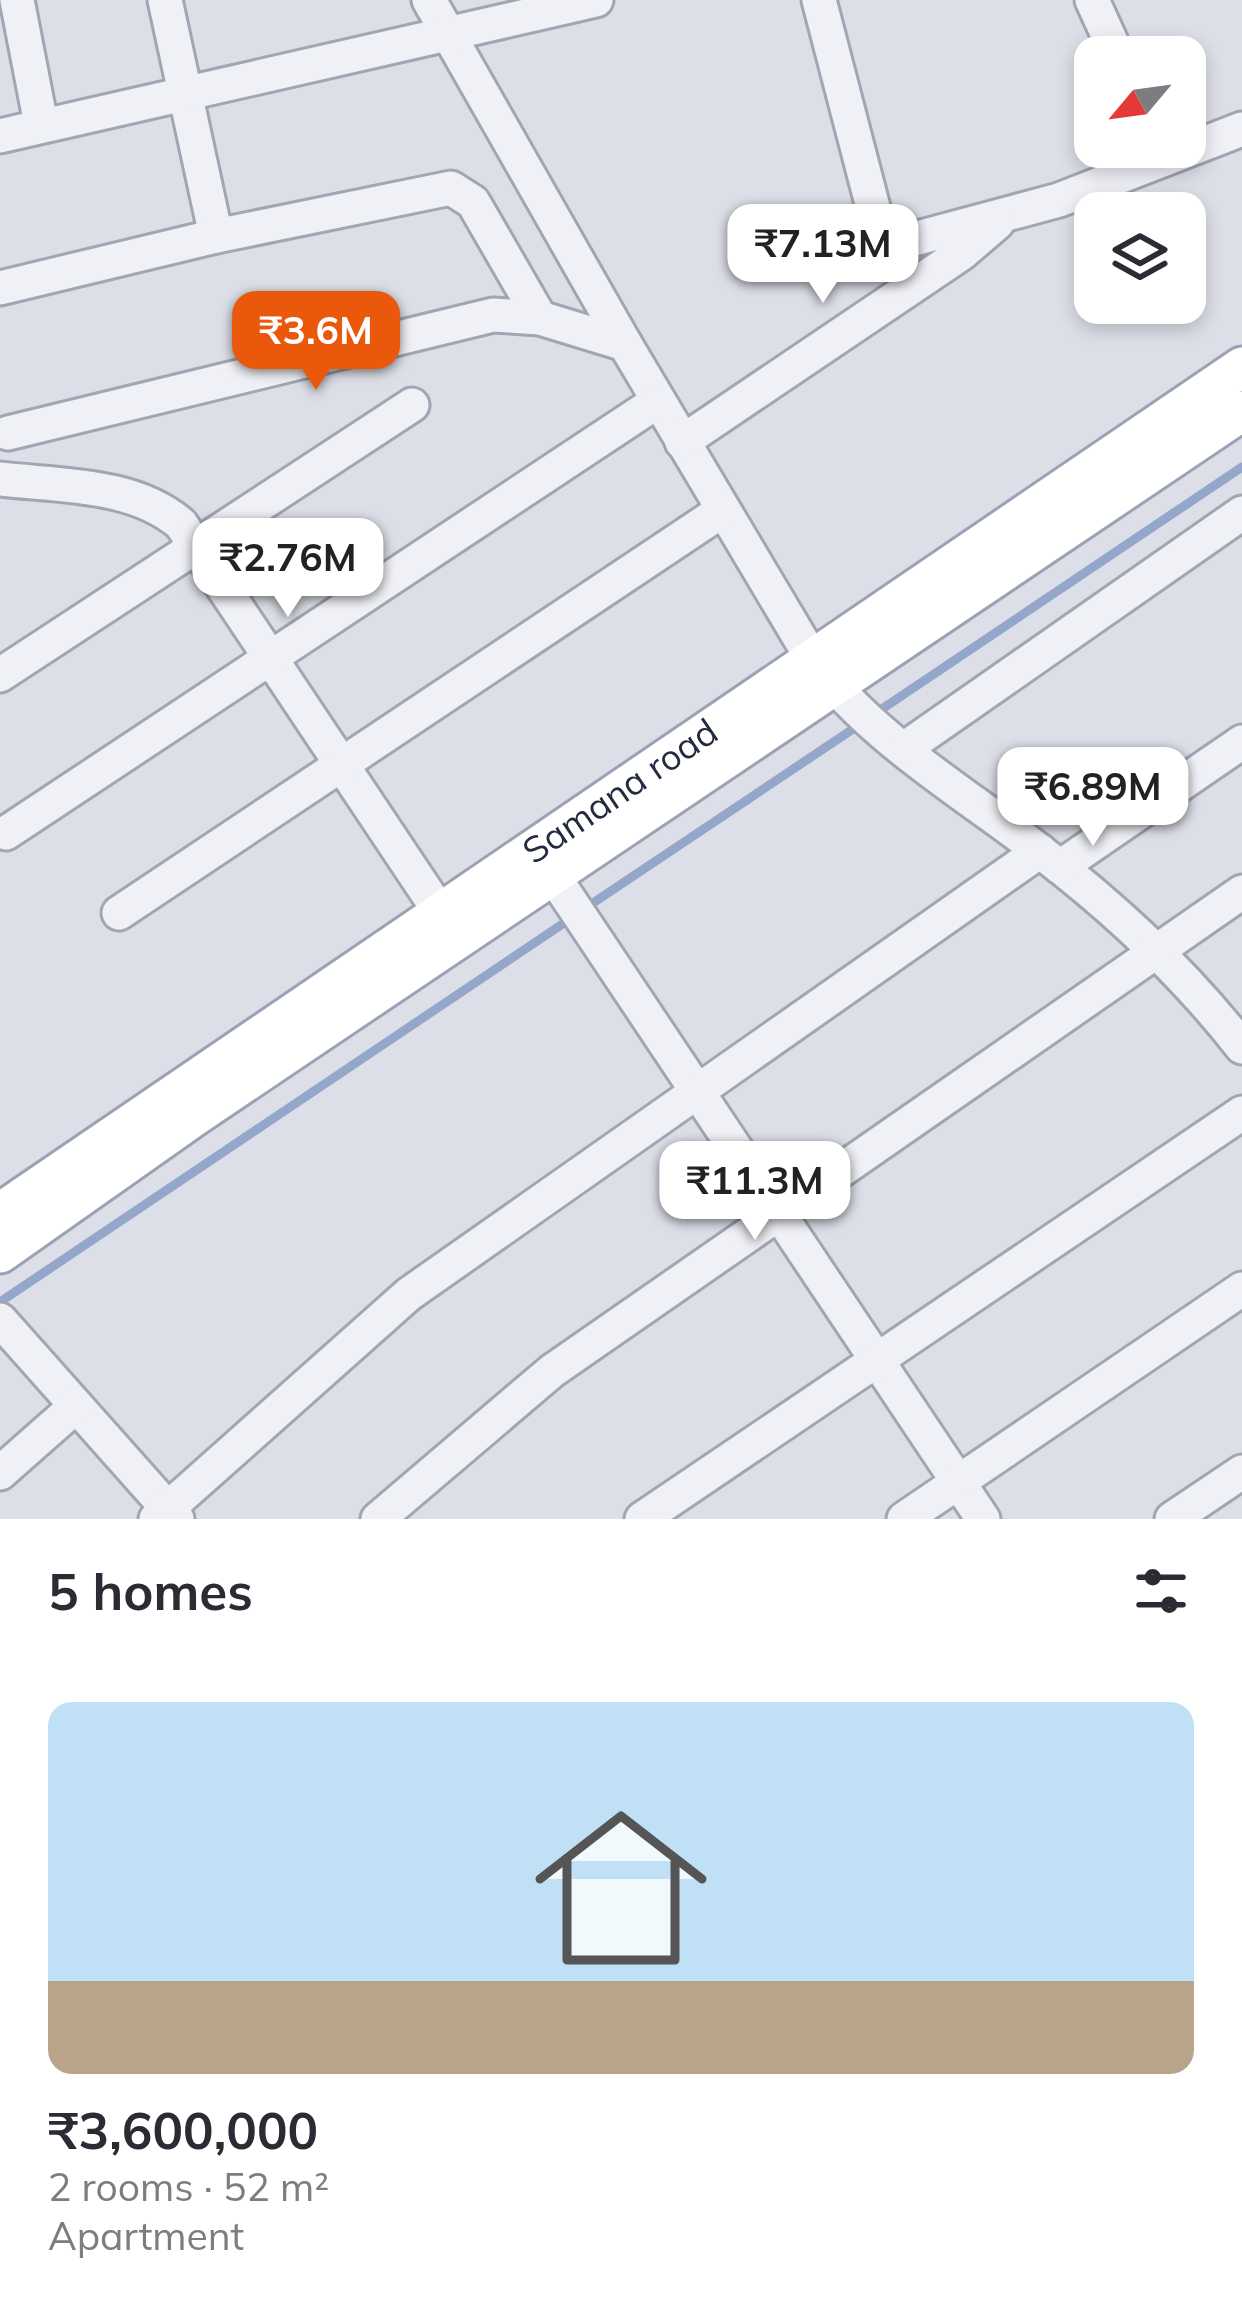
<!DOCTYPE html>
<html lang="en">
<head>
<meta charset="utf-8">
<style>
	:root { --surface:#fff; --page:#f2f2f3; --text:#2b2b33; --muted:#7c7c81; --accent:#ea580c }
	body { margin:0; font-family:Mulish,sans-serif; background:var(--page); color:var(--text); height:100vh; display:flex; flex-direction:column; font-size:45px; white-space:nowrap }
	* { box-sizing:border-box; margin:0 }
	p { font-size:39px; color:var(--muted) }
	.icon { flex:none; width:66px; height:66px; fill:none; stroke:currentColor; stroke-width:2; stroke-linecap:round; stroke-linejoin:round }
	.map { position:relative; height:1519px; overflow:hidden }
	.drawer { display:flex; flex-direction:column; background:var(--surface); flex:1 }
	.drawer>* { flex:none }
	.needle { width:78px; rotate:241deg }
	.controls { position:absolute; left:1074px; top:36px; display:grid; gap:24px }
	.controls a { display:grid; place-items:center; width:132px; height:132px; border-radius:24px; background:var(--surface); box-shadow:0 6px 18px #0003; font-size:60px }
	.price { position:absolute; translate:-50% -102px; padding:0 27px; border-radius:24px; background:#fff; color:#222; font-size:39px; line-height:78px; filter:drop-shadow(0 3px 6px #0008) }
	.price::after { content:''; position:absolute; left:50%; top:72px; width:36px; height:27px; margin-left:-18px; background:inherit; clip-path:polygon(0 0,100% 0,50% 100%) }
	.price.on { background:var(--accent); color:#fff }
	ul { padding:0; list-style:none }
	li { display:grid; align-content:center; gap:24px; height:636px; padding:0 48px }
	li span { display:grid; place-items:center; height:372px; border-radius:24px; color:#555 }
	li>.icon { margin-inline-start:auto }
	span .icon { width:216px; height:216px; fill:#fffc; stroke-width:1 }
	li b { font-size:51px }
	h2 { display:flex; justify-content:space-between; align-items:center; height:144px; padding:0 48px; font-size:51px }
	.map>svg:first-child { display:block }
</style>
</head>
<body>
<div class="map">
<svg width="1242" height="1519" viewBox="0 0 1242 1519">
	<rect width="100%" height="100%" fill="#dddfe8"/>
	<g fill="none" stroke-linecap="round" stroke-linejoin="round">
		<!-- stream -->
		<g stroke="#94a7cb" stroke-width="9">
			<polyline points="873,715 1242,467"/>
			<polyline points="584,909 859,725"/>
			<polyline points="0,1302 570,919"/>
		</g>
		<!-- minor casing -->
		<g stroke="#a2a5b2" stroke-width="39">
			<g id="minor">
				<polyline points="17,0 41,124"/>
				<polyline points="165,0 216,236"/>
				<path d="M429 0 625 344 813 660C873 739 960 790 1037 849 1112 906 1184 973 1242 1047"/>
				<path d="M819 0 876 219C887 236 895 238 914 239L1059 200 1242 129"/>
				<polyline points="1092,0 1118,57"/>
				<polyline points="0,136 596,0"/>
				<polyline points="0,288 216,236 451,188 473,202 540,318"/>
				<polyline points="8,433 493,315 540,318 625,344"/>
				<polyline points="682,442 962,253 997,223"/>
				<path d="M0 479C60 486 133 483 181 524L454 933"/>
				<polyline points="0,675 412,405"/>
				<polyline points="904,749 1242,513"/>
				<polyline points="6,833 658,401"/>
				<polyline points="1060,867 1242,742"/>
				<polyline points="554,877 983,1519"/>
				<polyline points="119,913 723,510"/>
				<polyline points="0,1320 177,1519"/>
				<polyline points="0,1473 76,1406"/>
				<polyline points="156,1519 409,1294 1040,851"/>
				<polyline points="378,1519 552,1371 1242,892"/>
				<polyline points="642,1519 1242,1113"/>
				<polyline points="904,1519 1242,1289"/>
				<polyline points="1172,1519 1242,1472"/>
			</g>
		</g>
		<!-- major casing -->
		<g stroke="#9ba2b4" stroke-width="45">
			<g id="major">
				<path id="s1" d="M0 1213 1242 367"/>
				<polyline points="0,1253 193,1117 1242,411"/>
			</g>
		</g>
		<!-- minor -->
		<use href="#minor" stroke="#eff1f6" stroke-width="33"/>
		<!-- major -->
		<use href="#major" stroke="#fff" stroke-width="39"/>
	</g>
	<g text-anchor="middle" stroke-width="9" stroke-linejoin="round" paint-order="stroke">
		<!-- street labels -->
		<g font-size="36" fill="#252b3f" stroke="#eceff5">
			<text dy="13" stroke="none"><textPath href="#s1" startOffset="750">Samana road</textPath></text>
		</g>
	</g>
</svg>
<div class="controls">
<a><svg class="needle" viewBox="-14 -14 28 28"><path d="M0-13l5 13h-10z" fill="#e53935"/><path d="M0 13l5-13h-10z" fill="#7c7c81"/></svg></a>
<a><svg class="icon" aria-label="layers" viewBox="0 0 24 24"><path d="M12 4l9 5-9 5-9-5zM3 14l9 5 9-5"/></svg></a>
</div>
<b class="price" style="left:823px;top:306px">₹7.13M</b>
<b class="price on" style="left:316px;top:393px">₹3.6M</b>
<b class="price" style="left:288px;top:620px">₹2.76M</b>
<b class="price" style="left:1093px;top:849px">₹6.89M</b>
<b class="price" style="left:755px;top:1243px">₹11.3M</b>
</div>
<section class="drawer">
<h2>5 homes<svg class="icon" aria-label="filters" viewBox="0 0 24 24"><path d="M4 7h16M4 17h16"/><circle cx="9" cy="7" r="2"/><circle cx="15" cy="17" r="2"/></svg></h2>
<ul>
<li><span style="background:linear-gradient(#bfe0f5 75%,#b9a48a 0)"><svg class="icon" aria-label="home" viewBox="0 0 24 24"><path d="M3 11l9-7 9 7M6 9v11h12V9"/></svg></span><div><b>₹3,600,000</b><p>2 rooms · 52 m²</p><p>Apartment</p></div></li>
</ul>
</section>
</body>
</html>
